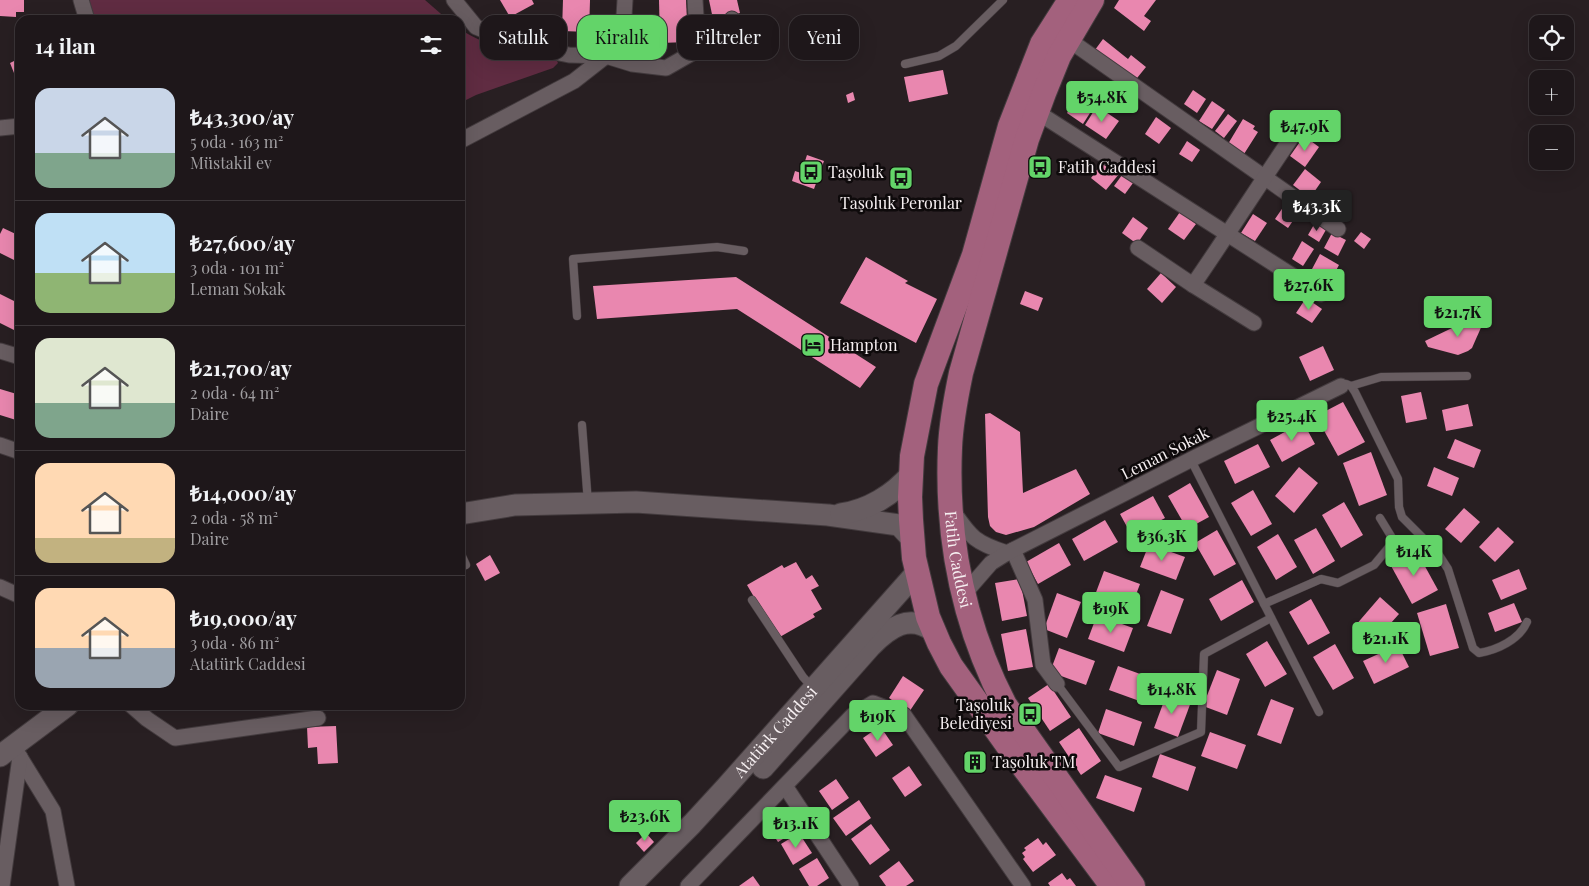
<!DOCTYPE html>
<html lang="tr">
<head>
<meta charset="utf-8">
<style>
	:root { --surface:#1e171a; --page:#2b2427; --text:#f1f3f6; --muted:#a19fa2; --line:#3c3639; --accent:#63d469 }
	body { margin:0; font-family:"Playfair Display",serif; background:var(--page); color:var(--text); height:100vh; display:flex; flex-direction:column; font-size:19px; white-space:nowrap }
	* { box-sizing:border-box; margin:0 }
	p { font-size:16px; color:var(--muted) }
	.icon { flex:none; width:28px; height:28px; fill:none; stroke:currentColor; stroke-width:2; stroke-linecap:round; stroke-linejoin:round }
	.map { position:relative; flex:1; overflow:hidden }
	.side { position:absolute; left:15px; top:15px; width:450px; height:695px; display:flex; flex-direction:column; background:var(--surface); border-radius:15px; box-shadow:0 5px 20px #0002,0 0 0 1px var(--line) }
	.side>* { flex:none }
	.hud { position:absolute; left:480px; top:15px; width:475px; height:45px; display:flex; gap:10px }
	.tools { position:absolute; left:1529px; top:15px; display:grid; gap:10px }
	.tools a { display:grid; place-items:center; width:45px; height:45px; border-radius:10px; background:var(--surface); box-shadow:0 5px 20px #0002,0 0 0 1px var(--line); font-size:25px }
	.price { position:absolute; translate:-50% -42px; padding:0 11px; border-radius:5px; background:var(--accent); color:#111; font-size:16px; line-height:32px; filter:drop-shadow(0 1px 2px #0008) }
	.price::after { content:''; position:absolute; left:50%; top:30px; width:15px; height:11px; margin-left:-8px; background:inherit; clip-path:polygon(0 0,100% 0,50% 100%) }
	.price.current { background:#222; color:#fff }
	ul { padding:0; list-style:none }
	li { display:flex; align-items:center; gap:15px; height:125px; padding:0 20px }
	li+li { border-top:1px solid var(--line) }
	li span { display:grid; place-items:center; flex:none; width:140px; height:100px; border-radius:15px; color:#555 }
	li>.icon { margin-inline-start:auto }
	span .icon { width:60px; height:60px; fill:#fffc; stroke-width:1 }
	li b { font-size:21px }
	h2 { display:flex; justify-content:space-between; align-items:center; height:60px; padding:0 20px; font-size:21px }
	.tag { padding:0 18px; border-radius:15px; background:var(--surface); box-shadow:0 5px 20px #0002,0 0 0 1px var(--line); font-size:18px; line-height:45px }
	.tag.current { background:var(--accent); color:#111 }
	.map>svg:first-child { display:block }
</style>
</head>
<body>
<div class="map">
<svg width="1589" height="886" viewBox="0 0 1589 886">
	<rect width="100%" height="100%" fill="#281f22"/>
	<!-- green -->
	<g fill="#602c42">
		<polygon points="85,0 425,0 448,20 93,20"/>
		<path d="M460 29C488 49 524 51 556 59L558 63 553 68 476 95 460 103Z"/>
	</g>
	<!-- building -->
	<g fill="#e987af">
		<polygon points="0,0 24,0 24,12 16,12 16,17 0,16"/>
		<polygon points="500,0 532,0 534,4 510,17"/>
		<polygon points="563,0 590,0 589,32 562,31"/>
		<polygon points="659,0 686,0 688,42 660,43"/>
		<polygon points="709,0 737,0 740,13 713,19"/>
		<polygon points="1119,0 1156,0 1144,16 1151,21 1144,31 1114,8"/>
		<polygon points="1103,39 1128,59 1131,55 1146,67 1133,83 1092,54"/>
		<polygon points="20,55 20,88 10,63 16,60 15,58"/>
		<polygon points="943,70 948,94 909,102 904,77"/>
		<polygon points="1193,90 1206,99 1197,113 1184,104"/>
		<polygon points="1081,91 1097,102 1083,124 1067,113"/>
		<polygon points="853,92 855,100 848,103 846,95"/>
		<polygon points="1212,101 1225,110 1212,129 1199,121"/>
		<polygon points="1097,106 1119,121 1106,139 1085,125"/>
		<polygon points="1228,114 1237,121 1224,138 1215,131"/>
		<polygon points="1156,117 1171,128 1159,144 1145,134"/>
		<polygon points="1243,119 1255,126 1253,129 1258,132 1244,154 1228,144"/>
		<polygon points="1304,136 1319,147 1305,167 1290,156"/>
		<polygon points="1187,141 1200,150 1192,162 1179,154"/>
		<polygon points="807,155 824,161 814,189 792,181 795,171 801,173"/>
		<polygon points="1103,162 1119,174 1106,190 1091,178"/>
		<polygon points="1305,169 1321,182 1310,198 1293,185"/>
		<polygon points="1122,175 1133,183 1125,194 1114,186"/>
		<polygon points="1286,203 1299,212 1288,228 1275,219"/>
		<polygon points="1180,212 1196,224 1184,240 1168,229"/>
		<polygon points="1253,214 1267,223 1255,241 1241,233"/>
		<polygon points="1133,217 1148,228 1137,244 1122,233"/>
		<polygon points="1316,221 1327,228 1319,242 1308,235"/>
		<polygon points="3,228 20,236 20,263 0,253 0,234"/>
		<polygon points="1361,232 1371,239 1364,249 1354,241"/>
		<polygon points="1332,233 1346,240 1338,256 1324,248"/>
		<polygon points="1302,241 1314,249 1303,266 1292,259"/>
		<polygon points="1320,254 1339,265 1331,280 1312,269"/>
		<polygon points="866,257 908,281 905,283 937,299 916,343 840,303"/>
		<polygon points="1161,273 1176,287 1162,303 1147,289"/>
		<polygon points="736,277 876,367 860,388 737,309 597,319 593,286"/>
		<polygon points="1025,291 1043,298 1038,311 1020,304"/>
		<polygon points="0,294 20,304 20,333 0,323"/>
		<polygon points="1306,298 1322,309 1312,323 1296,313"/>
		<polygon points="1479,315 1483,323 1472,348 1468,351 1458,355 1428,347 1425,341"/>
		<polygon points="1323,346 1334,370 1310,381 1299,357"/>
		<polygon points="0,389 20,395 20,408 16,420 0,415"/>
		<polygon points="1421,392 1427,419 1406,423 1401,396"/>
		<polygon points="1343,402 1365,442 1338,456 1316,416"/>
		<polygon points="1468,404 1473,426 1446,431 1442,410"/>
		<polygon points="990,413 1020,432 1023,493 1076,469 1090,494 1034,527 1006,535 996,532 990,526 988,517 985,414"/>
		<polygon points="1303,422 1315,444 1282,462 1270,440"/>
		<polygon points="1455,439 1481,450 1474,468 1447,458"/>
		<polygon points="1258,444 1270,467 1235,484 1224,461"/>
		<polygon points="1371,452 1387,495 1359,506 1343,463"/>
		<polygon points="1299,467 1318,483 1294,513 1275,496"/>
		<polygon points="1434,467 1459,478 1452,496 1427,486"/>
		<polygon points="1190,483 1209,517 1187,529 1168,496"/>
		<polygon points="1253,490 1272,524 1251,536 1231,503"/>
		<polygon points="1153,496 1165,518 1132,536 1120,514"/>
		<polygon points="1344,502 1363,535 1341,548 1322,515"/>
		<polygon points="1464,508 1480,522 1461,543 1445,529"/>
		<polygon points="1105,520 1118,542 1084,561 1072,539"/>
		<polygon points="1498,527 1514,542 1495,562 1479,547"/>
		<polygon points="1316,528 1335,561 1313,574 1294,540"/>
		<polygon points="1217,530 1236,564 1214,576 1195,543"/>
		<polygon points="1278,534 1297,567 1276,580 1257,547"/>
		<polygon points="1059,543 1071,565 1038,584 1026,562"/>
		<polygon points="1149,544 1185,557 1176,580 1140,567"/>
		<polygon points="1416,550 1438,590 1412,604 1390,564"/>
		<polygon points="490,555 500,573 485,581 476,564"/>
		<polygon points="796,562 806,579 812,575 819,586 811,590 822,609 813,614 815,617 778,638 747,585 782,565 784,568"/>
		<polygon points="1519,569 1527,589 1501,600 1492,580"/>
		<polygon points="1104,571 1140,584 1131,608 1095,595"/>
		<polygon points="1020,579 1027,616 1002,621 995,583"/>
		<polygon points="1242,580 1254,602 1221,621 1209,599"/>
		<polygon points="1161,590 1184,599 1171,634 1147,626"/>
		<polygon points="1057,593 1081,602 1067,638 1044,629"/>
		<polygon points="1380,597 1399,614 1373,643 1355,626"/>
		<polygon points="1311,599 1330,633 1308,645 1289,612"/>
		<polygon points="1514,603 1522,622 1495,632 1488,613"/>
		<polygon points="1446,604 1459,648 1430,656 1417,613"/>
		<polygon points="1097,615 1133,628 1124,652 1088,639"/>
		<polygon points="1026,629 1033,667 1008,671 1001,634"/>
		<polygon points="1267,641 1287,674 1265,687 1246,654"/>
		<polygon points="1335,644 1354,678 1333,690 1313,657"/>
		<polygon points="1398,645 1409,667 1374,684 1363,661"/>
		<polygon points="1059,648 1095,661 1086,685 1050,672"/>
		<polygon points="1118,666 1154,679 1145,703 1109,690"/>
		<polygon points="1217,670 1240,679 1227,715 1203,706"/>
		<polygon points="903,676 924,690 909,712 889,698"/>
		<polygon points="1049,684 1071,717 1050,731 1028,698"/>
		<polygon points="1167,693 1191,702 1178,737 1154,728"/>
		<polygon points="1271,699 1294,708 1281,744 1257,735"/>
		<polygon points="1106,709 1142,722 1134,746 1098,733"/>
		<polygon points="336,726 338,763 318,764 317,747 308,748 307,727"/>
		<polygon points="880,726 893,745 876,757 863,738"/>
		<polygon points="1079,728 1101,761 1081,775 1059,742"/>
		<polygon points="1210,732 1246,745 1237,769 1201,756"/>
		<polygon points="1160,754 1196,767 1188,791 1152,777"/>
		<polygon points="978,758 981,761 972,767 970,764"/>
		<polygon points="909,766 922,785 905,797 892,778"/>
		<polygon points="1105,775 1142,788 1134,812 1096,798"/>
		<polygon points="836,779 849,798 832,810 819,791"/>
		<polygon points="859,800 871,818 846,836 833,818"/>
		<polygon points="783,811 796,831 778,842 765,822"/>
		<polygon points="871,824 890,850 870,865 851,839"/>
		<polygon points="646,833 654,842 644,852 636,843"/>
		<polygon points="799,833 812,853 793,865 781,844"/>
		<polygon points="1038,838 1043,845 1046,842 1056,855 1033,872 1023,859 1025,857 1022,853 1026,850 1024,848"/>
		<polygon points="817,858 829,878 817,886 809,886 799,869"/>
		<polygon points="899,861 914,881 906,886 886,886 879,876"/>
		<polygon points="1062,873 1067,880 1070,878 1076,886 1050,886 1048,883"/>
		<polygon points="753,876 760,886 739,886"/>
	</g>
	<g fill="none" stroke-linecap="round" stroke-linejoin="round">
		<!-- lane casing -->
		<g stroke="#433b3e" stroke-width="9">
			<g id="lane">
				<polyline points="905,64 939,56 956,46 1003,0"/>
				<polyline points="577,316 573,259 717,247 744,251"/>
				<path d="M1341 386 1346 384 1351 386 1355 392 1398 479 1399 507 1402 517 1437 552 1448 569 1473 648 1479 653C1497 650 1519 640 1527 622"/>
				<polyline points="1351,386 1381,377 1467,376"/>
				<polyline points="582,425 588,503"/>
				<polyline points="1191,460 1319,712"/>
				<polyline points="460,552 466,565"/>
				<polyline points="752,600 803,677 812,687"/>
				<polyline points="1264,604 1321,579 1338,583 1374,565 1394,541 1380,518"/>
				<polyline points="1057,684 1119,767 1201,732 1204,654 1271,618"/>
			</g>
		</g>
		<!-- street casing -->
		<g stroke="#433b3e" stroke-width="17">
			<g id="street">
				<polyline points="81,0 87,20"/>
				<polyline points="454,0 476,27 520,45 569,55 606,56 632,64 666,68 715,40 732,19"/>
				<polyline points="695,0 698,49"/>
				<polyline points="1069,40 1338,229"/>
				<polyline points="1037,112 1321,294"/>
				<polyline points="0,128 20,126"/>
				<polyline points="460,141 574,81 606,56 623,33 625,0"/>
				<polyline points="1138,248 1193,285 1254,323"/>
				<path d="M1193 285C1229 233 1262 180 1298 128"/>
				<polyline points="0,351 20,357"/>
				<polyline points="0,445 20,452"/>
				<path d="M953 511C971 538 976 543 1007 553"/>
				<polyline points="1013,550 1035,600 1043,665 1057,684"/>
				<polyline points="0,587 20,596"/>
				<polyline points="964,594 991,563 1007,553 1196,457 1341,386"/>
				<polyline points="131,705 147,719 175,738 318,718"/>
				<polyline points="13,746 53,811 67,886"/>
				<polyline points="785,786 851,886"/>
				<polyline points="2,886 20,757"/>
				<polyline points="688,886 853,715 873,703 904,715 1023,886"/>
			</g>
		</g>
		<!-- secondary casing -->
		<g stroke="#433b3e" stroke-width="23">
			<g id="secondary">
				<polyline points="460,514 515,505 636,502 828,515 899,525 912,539"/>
				<path d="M841 514C868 510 893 495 911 474"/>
				<polyline points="0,756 68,705"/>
				<path d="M763 768 871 646C889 628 909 613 933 631"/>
				<path id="s1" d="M630 886 692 824 726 787 917 572"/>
			</g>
		</g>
		<!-- primary casing -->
		<g stroke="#433b3e" stroke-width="26">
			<g id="primary">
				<polyline points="1070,0 1042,44 1010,126 974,255 926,384 912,456 910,497 911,520 914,558 928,617 939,643 951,666 1013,753 1112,886"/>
				<path id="s2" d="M1092 0 1059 56 1044 93 1027 139 961 373C956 397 951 422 950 448 946 539 963 624 1005 705L1133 886"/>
			</g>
		</g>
		<!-- lane -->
		<use href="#lane" stroke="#685d61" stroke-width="8"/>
		<!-- street -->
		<use href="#street" stroke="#685d61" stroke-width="15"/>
		<!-- secondary -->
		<use href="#secondary" stroke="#685d61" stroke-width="21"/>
		<!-- primary -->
		<use href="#primary" stroke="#a3617d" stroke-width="24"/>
	</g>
	<!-- icons -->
	<defs>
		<g id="bus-square" transform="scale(1.25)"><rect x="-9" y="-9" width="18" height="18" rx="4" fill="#63d469" stroke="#0e0a0b"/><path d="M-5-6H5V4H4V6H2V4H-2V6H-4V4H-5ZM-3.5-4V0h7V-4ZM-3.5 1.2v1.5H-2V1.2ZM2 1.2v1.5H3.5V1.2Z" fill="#111"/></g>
		<g id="hotel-square" transform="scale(1.25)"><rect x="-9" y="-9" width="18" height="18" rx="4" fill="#63d469" stroke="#0e0a0b"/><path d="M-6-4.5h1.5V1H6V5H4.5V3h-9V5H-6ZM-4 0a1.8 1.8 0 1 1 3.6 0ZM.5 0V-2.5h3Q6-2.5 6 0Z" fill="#111"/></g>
		<g id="building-square" transform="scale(1.25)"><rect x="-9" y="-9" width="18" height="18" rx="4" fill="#63d469" stroke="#0e0a0b"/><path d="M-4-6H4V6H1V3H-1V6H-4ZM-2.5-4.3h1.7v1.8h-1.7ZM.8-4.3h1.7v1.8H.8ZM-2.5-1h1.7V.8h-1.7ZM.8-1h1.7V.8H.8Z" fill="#111"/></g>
	</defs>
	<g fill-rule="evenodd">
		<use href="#bus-square" x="1040" y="167"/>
		<use href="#bus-square" x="811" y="172"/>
		<use href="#bus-square" x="901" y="178"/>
		<use href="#hotel-square" x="813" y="345"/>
		<use href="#bus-square" x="1030" y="714"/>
		<use href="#building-square" x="975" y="762"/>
	</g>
	<g text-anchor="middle" stroke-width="5" stroke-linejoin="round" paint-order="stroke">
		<!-- poi labels -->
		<g font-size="16" fill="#f6eff1" stroke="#0e0a0b" text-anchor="start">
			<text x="1058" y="173">Fatih Caddesi</text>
			<text x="828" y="178">Taşoluk</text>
			<text x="901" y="209" text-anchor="middle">Taşoluk Peronlar</text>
			<text x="830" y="351">Hampton</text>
			<text x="1012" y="711" text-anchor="end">Taşoluk<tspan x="1012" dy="18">Belediyesi</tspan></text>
			<text x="992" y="768">Taşoluk TM</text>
		</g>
		<!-- street labels -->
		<g font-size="16" fill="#f6eff1" stroke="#0e0a0b">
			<text transform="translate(1165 453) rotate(-27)" y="6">Leman Sokak</text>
			<text dy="6" stroke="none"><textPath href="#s2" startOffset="585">Fatih Caddesi</textPath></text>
			<text dy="6" stroke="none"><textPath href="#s1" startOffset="212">Atatürk Caddesi</textPath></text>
		</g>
	</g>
</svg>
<div class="tools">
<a><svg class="icon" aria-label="locate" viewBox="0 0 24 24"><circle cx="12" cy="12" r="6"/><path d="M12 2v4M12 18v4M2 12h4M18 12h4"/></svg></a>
<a>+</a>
<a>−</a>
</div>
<b class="price" style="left:1102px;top:123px">₺54.8K</b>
<b class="price" style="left:1305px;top:152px">₺47.9K</b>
<b class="price current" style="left:1317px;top:232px">₺43.3K</b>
<b class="price" style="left:1309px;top:311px">₺27.6K</b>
<b class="price" style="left:1458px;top:338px">₺21.7K</b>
<b class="price" style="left:1292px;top:442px">₺25.4K</b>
<b class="price" style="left:1162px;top:562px">₺36.3K</b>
<b class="price" style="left:1414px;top:577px">₺14K</b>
<b class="price" style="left:1111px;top:634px">₺19K</b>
<b class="price" style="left:1386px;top:664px">₺21.1K</b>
<b class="price" style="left:1172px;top:715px">₺14.8K</b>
<b class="price" style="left:878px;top:742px">₺19K</b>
<b class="price" style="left:645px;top:842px">₺23.6K</b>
<b class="price" style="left:796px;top:849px">₺13.1K</b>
<div class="hud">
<a class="tag">Satılık</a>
<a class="tag current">Kiralık</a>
<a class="tag">Filtreler</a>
<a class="tag">Yeni</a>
</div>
<section class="side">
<h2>14 ilan<svg class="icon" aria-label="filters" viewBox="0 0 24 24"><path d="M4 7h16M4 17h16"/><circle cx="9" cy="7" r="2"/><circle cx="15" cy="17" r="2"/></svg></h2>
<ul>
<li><span style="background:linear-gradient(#c9d6e8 65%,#7fa58c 0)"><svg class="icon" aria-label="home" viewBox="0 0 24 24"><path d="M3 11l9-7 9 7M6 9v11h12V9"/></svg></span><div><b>₺43,300/ay</b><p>5 oda · 163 m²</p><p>Müstakil ev</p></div></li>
<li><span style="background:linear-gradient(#bfe0f5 60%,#8fb573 0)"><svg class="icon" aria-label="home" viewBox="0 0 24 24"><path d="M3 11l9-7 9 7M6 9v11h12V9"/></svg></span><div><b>₺27,600/ay</b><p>3 oda · 101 m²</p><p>Leman Sokak</p></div></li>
<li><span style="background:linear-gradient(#dfe7d0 65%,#7fa58c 0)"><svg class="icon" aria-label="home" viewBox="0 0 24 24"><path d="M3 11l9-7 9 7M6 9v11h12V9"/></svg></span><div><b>₺21,700/ay</b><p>2 oda · 64 m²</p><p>Daire</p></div></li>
<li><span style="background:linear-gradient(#ffd9b3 75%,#c2b280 0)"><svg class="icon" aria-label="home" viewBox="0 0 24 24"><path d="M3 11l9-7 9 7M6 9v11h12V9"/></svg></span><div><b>₺14,000/ay</b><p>2 oda · 58 m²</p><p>Daire</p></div></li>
<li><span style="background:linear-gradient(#ffd9b3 60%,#9aa5b1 0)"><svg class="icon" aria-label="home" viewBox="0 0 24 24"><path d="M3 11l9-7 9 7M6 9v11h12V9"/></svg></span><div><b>₺19,000/ay</b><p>3 oda · 86 m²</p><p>Atatürk Caddesi</p></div></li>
</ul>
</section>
</div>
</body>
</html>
